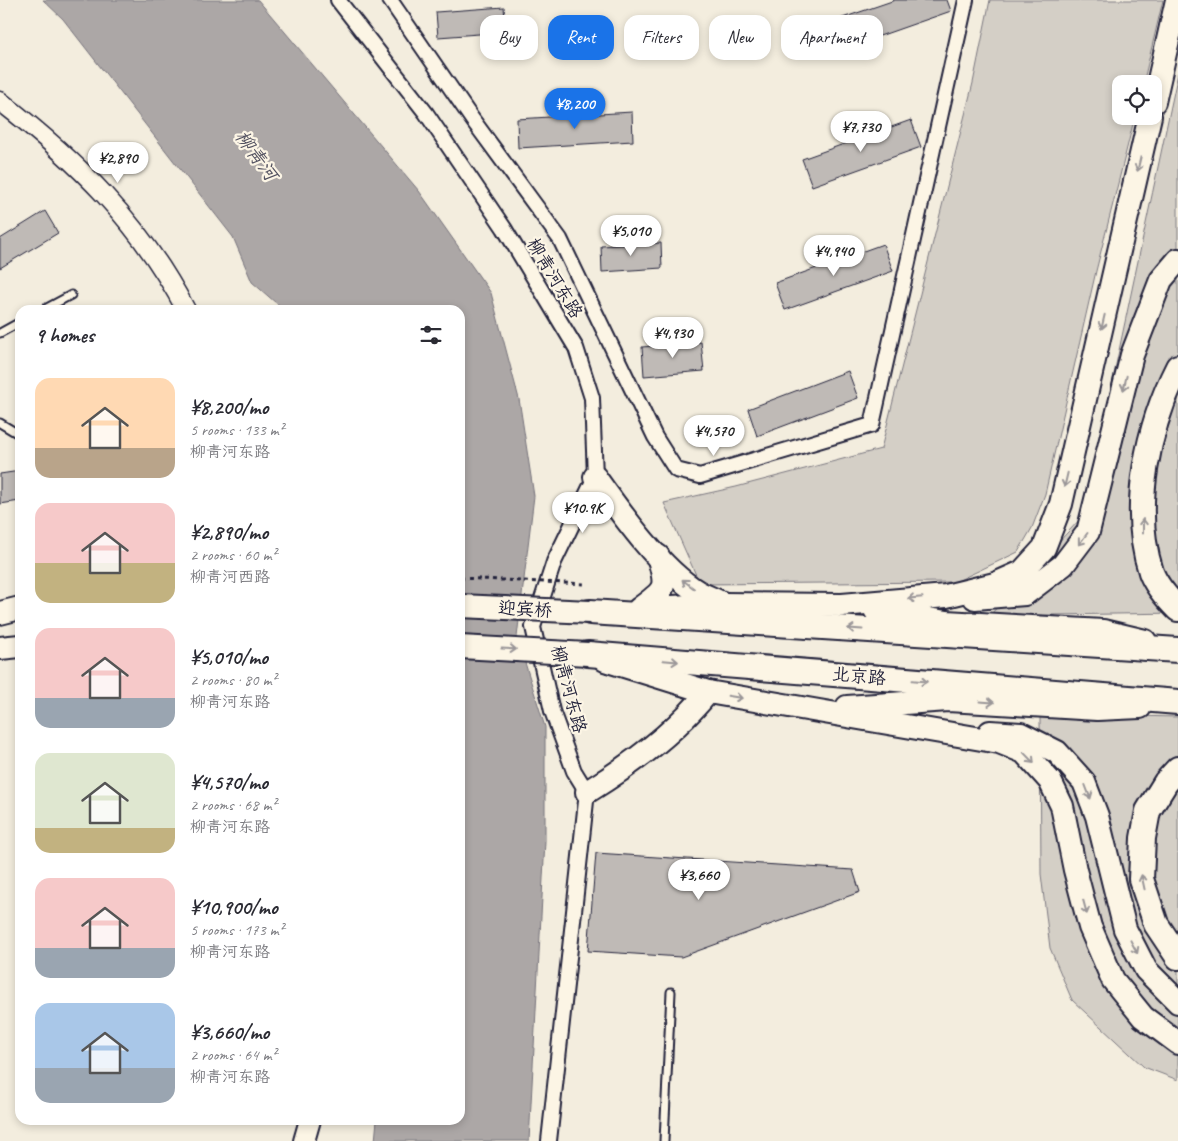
<!DOCTYPE html>
<html lang="en">
<head>
<meta charset="utf-8">
<style>
	:root { --surface:#fff; --page:#f2f2f3; --text:#2b2b33; --muted:#7c7c81; --accent:#1a73e8 }
	body { margin:0; font-family:Caveat,"LXGW WenKai TC",sans-serif; background:var(--page); color:var(--text); height:100vh; display:flex; flex-direction:column; font-size:19px; white-space:nowrap }
	* { box-sizing:border-box; margin:0 }
	p { font-size:16px; color:var(--muted) }
	.icon { flex:none; width:28px; height:28px; fill:none; stroke:currentColor; stroke-width:2; stroke-linecap:round; stroke-linejoin:round }
	.map { position:relative; flex:1; overflow:hidden }
	.drawer { position:absolute; left:15px; top:305px; width:450px; height:820px; display:flex; flex-direction:column; background:var(--surface); border-radius:15px; box-shadow:0 2px 8px #0003 }
	.drawer>* { flex:none }
	.hud { position:absolute; left:480px; top:15px; width:475px; height:45px; display:flex; gap:10px }
	.controls { position:absolute; left:1112px; top:75px; display:grid; gap:10px }
	.controls a { display:grid; place-items:center; width:50px; height:50px; border-radius:10px; background:var(--surface); box-shadow:0 2px 8px #0003; font-size:25px }
	.price { position:absolute; translate:-50% -42px; padding:0 11px; border-radius:18px; background:#fff; color:#222; font-size:16px; line-height:32px; filter:drop-shadow(0 1px 2px #0008) }
	.price::after { content:''; position:absolute; left:50%; top:30px; width:15px; height:11px; margin-left:-8px; background:inherit; clip-path:polygon(0 0,100% 0,50% 100%) }
	.price.active { background:var(--accent); color:#fff }
	ul { padding:0; list-style:none }
	li { display:flex; align-items:center; gap:15px; height:125px; padding:0 20px }
	li span { display:grid; place-items:center; flex:none; width:140px; height:100px; border-radius:15px; color:#555 }
	li>.icon { margin-inline-start:auto }
	span .icon { width:60px; height:60px; fill:#fffc; stroke-width:1 }
	li b { font-size:21px }
	h2 { display:flex; justify-content:space-between; align-items:center; height:60px; padding:0 20px; font-size:21px }
	.chip { padding:0 18px; border-radius:15px; background:var(--surface); box-shadow:0 2px 8px #0003; font-size:18px; line-height:45px }
	.chip.active { background:var(--accent); color:#fff }
	.map>svg:first-child { display:block }
</style>
</head>
<body>
<div class="map">
<svg width="1178" height="1141" viewBox="0 0 1178 1141">
	<rect width="100%" height="100%" fill="#f3edde"/>
	<filter id="ink" filterUnits="userSpaceOnUse"><feTurbulence type="fractalNoise" baseFrequency=".02" numOctaves="2"/><feDisplacementMap in="SourceGraphic" scale="10" xChannelSelector="R" yChannelSelector="G"/><feConvolveMatrix kernelMatrix="1 2 1 2 8 2 1 2 1" color-interpolation-filters="sRGB"/></filter>
	<g filter="url(#ink)">
		<!-- green -->
		<g fill="#d4cfc6" stroke="#7b7880">
			<polygon points="990,0 1163,0 1143,84 1121,84 1121,116 1135,116 1096,271 1045,494 1032,528 1018,552 955,582 700,584 664,503 736,487 881,449 973,83"/>
			<polygon points="1178,73 1178,613 989,616 1084,515"/>
			<polygon points="1040,714 1178,717 1178,1080 1144,1067 1072,1000 1050,948 1041,874"/>
		</g>
		<!-- water -->
		<polygon fill="#aca7a6" stroke="#75727b" points="43,0 258,0 419,191 491,293 519,399 534,496 517,637 545,727 545,841 529,1141 375,1141 377,1120 460,1120 460,310 284,310 252,282 233,237 63,19"/>
		<!-- building -->
		<g fill="#bfbab6" stroke="#22223b">
			<polygon points="895,0 947,0 951,11 831,53 822,25"/>
			<polygon points="504,7 506,32 438,37 436,12"/>
			<polygon points="632,112 633,141 518,148 517,119"/>
			<polygon points="911,120 921,147 812,186 802,159"/>
			<polygon points="45,211 58,233 0,268 0,239"/>
			<polygon points="661,243 662,268 602,272 601,246"/>
			<polygon points="883,244 893,271 785,310 775,283"/>
			<polygon points="701,342 704,371 644,376 642,347"/>
			<polygon points="848,371 858,398 757,436 748,409"/>
			<polygon points="20,471 20,501 0,504 0,474"/>
			<polygon points="596,853 853,870 860,892 681,957 588,951"/>
		</g>
		<g fill="none" stroke-linecap="round" stroke-linejoin="round">
			<!-- service casing -->
			<g stroke="#22223b" stroke-width="11">
				<g id="service">
					<polyline points="43,310 71,295"/>
					<polyline points="0,333 20,322"/>
					<polyline points="0,423 20,435"/>
					<polyline points="664,1141 671,992"/>
				</g>
			</g>
			<!-- minor casing -->
			<g stroke="#22223b" stroke-width="18">
				<g id="minor">
					<polyline points="338,0 426,113 504,228 576,348 592,398 595,477 554,562 533,627 552,711 574,771 587,792 549,1141"/>
					<polyline points="390,0 472,119 560,239 655,437 676,470 700,476 872,425 966,0"/>
				</g>
			</g>
			<!-- tertiary casing -->
			<g stroke="#22223b" stroke-width="21">
				<path id="tertiary" d="M0 101C77 161 140 222 186 310"/>
			</g>
			<!-- secondary casing -->
			<g stroke="#22223b" stroke-width="24">
				<polyline id="secondary" points="304,1141 310,1120"/>
			</g>
			<!-- primary casing -->
			<g stroke="#22223b" stroke-width="26">
				<g id="primary">
					<polyline points="1154,102 1177,0"/>
					<path d="M595 477C620 512 661 570 698 592 705 596 714 599 722 603"/>
					<polyline points="975,598 1025,594 1063,565 1088,532 1132,355 1161,280 1178,260"/>
					<polyline points="655,608 724,604 842,605 946,596 995,584 1022,572 1044,548 1061,504 1150,116"/>
					<path d="M639 609C666 589 668 589 658 556"/>
					<polyline points="875,610 946,622 1103,631 1145,641"/>
					<polyline points="0,613 20,608"/>
					<polyline points="0,648 20,646"/>
					<polyline points="605,660 708,692 999,742 1024,752 1050,781 1062,806 1075,870 1090,927 1113,980 1143,1017 1178,1043"/>
					<polyline points="847,707 948,700 1097,709 1140,707"/>
					<polyline points="990,732 1021,734 1057,752 1084,782 1097,816 1125,929 1146,970 1178,1002"/>
					<path d="M587 792C631 765 675 733 708 692"/>
				</g>
			</g>
			<!-- trunk casing -->
			<g stroke="#22223b" stroke-width="28">
				<g id="trunk">
					<path d="M1178 367C1148 426 1130 507 1151 572 1156 586 1168 599 1178 609"/>
					<polyline points="590,612 1178,650"/>
					<polyline points="588,654 1178,702"/>
					<polyline points="1178,769 1166,782 1148,811 1143,838 1141,879 1156,924 1178,957"/>
				</g>
			</g>
			<!-- service -->
			<use href="#service" stroke="#fcf5e5" stroke-width="7"/>
			<!-- minor -->
			<use href="#minor" stroke="#fcf5e5" stroke-width="14"/>
			<!-- tertiary -->
			<use href="#tertiary" stroke="#fcf5e5" stroke-width="18"/>
			<!-- secondary -->
			<use href="#secondary" stroke="#fcf5e5" stroke-width="20"/>
			<!-- primary -->
			<use href="#primary" stroke="#fcf5e5" stroke-width="22"/>
			<!-- trunk -->
			<use href="#trunk" stroke="#fcf5e5" stroke-width="24"/>
			<!-- primary-bridge casing -->
			<g stroke="#22223b" stroke-width="26" stroke-linecap="butt">
				<g id="primary-bridge">
					<polyline points="460,606 590,612"/>
					<polyline points="460,647 588,654"/>
				</g>
			</g>
			<!-- path-bridge -->
			<polyline stroke="#22223b" stroke-width="3" stroke-dasharray="4 4" stroke-linecap="butt" points="460,578 585,584"/>
			<!-- primary-bridge -->
			<use href="#primary-bridge" stroke="#fcf5e5" stroke-width="22"/>
		</g>
		<!-- one-way arrows -->
		<defs><path id="oneway-shaft" d="M-6 0H5M1.5-3L5.5 0L1.5 3" fill="none" stroke-width="1.6" stroke-linecap="round" stroke-linejoin="round" transform="scale(1.25)"/></defs>
		<g stroke="#9a9698">
			<use href="#oneway-shaft" transform="translate(1139 164) rotate(103)"/>
			<use href="#oneway-shaft" transform="translate(1103 322) rotate(103)"/>
			<use href="#oneway-shaft" transform="translate(1125 383) rotate(103)"/>
			<use href="#oneway-shaft" transform="translate(1066 480) rotate(103)"/>
			<use href="#oneway-shaft" transform="translate(1143 526) rotate(-90)"/>
			<use href="#oneway-shaft" transform="translate(1083 539) rotate(127)"/>
			<use href="#oneway-shaft" transform="translate(688 584) rotate(-143)"/>
			<use href="#oneway-shaft" transform="translate(915 598) rotate(175)"/>
			<use href="#oneway-shaft" transform="translate(855 629) rotate(-176)"/>
			<use href="#oneway-shaft" transform="translate(509 649) rotate(3)"/>
			<use href="#oneway-shaft" transform="translate(671 661) rotate(5)"/>
			<use href="#oneway-shaft" transform="translate(920 681) rotate(5)"/>
			<use href="#oneway-shaft" transform="translate(735 697) rotate(9)"/>
			<use href="#oneway-shaft" transform="translate(987 702) rotate(4)"/>
			<use href="#oneway-shaft" transform="translate(1029 758) rotate(46)"/>
			<use href="#oneway-shaft" transform="translate(1088 792) rotate(69)"/>
			<use href="#oneway-shaft" transform="translate(1143 882) rotate(-102)"/>
			<use href="#oneway-shaft" transform="translate(1085 907) rotate(75)"/>
			<use href="#oneway-shaft" transform="translate(1134 947) rotate(62)"/>
		</g>
	</g>
	<g text-anchor="middle" stroke-width="4.5" stroke-linejoin="round" paint-order="stroke">
		<!-- street labels -->
		<g font-size="18" fill="#22223b" stroke="#fcf5e5">
			<text transform="translate(555 278) rotate(59)" y="6">柳青河东路</text>
			<text transform="translate(525 609) rotate(3)" y="6">迎宾桥</text>
			<text transform="translate(859 676) rotate(5)" y="6">北京路</text>
			<text transform="translate(569 689) rotate(75)" y="6">柳青河东路</text>
		</g>
		<!-- water labels -->
		<g font-size="19" font-style="italic" fill="#525160" stroke="#fcf5e5">
			<text transform="translate(257 155) rotate(54)" y="7">柳青河</text>
		</g>
	</g>
</svg>
<div class="controls">
<a><svg class="icon" aria-label="locate" viewBox="0 0 24 24"><circle cx="12" cy="12" r="6"/><path d="M12 2v4M12 18v4M2 12h4M18 12h4"/></svg></a>
</div>
<b class="price active" style="left:575px;top:130px">¥8,200</b>
<b class="price" style="left:861px;top:153px">¥7,730</b>
<b class="price" style="left:118px;top:184px">¥2,890</b>
<b class="price" style="left:631px;top:257px">¥5,010</b>
<b class="price" style="left:834px;top:277px">¥4,940</b>
<b class="price" style="left:673px;top:359px">¥4,930</b>
<b class="price" style="left:714px;top:457px">¥4,570</b>
<b class="price" style="left:583px;top:534px">¥10.9K</b>
<b class="price" style="left:699px;top:901px">¥3,660</b>
<div class="hud">
<a class="chip">Buy</a>
<a class="chip active">Rent</a>
<a class="chip">Filters</a>
<a class="chip">New</a>
<a class="chip">Apartment</a>
</div>
<section class="drawer">
<h2>9 homes<svg class="icon" aria-label="filters" viewBox="0 0 24 24"><path d="M4 7h16M4 17h16"/><circle cx="9" cy="7" r="2"/><circle cx="15" cy="17" r="2"/></svg></h2>
<ul>
<li><span style="background:linear-gradient(#ffd9b3 70%,#b9a48a 0)"><svg class="icon" aria-label="home" viewBox="0 0 24 24"><path d="M3 11l9-7 9 7M6 9v11h12V9"/></svg></span><div><b>¥8,200/mo</b><p>5 rooms · 133 m²</p><p>柳青河东路</p></div></li>
<li><span style="background:linear-gradient(#f6c9c9 60%,#c2b280 0)"><svg class="icon" aria-label="home" viewBox="0 0 24 24"><path d="M3 11l9-7 9 7M6 9v11h12V9"/></svg></span><div><b>¥2,890/mo</b><p>2 rooms · 60 m²</p><p>柳青河西路</p></div></li>
<li><span style="background:linear-gradient(#f6c9c9 70%,#9aa5b1 0)"><svg class="icon" aria-label="home" viewBox="0 0 24 24"><path d="M3 11l9-7 9 7M6 9v11h12V9"/></svg></span><div><b>¥5,010/mo</b><p>2 rooms · 80 m²</p><p>柳青河东路</p></div></li>
<li><span style="background:linear-gradient(#dfe7d0 75%,#c2b280 0)"><svg class="icon" aria-label="home" viewBox="0 0 24 24"><path d="M3 11l9-7 9 7M6 9v11h12V9"/></svg></span><div><b>¥4,570/mo</b><p>2 rooms · 68 m²</p><p>柳青河东路</p></div></li>
<li><span style="background:linear-gradient(#f6c9c9 70%,#9aa5b1 0)"><svg class="icon" aria-label="home" viewBox="0 0 24 24"><path d="M3 11l9-7 9 7M6 9v11h12V9"/></svg></span><div><b>¥10,900/mo</b><p>5 rooms · 173 m²</p><p>柳青河东路</p></div></li>
<li><span style="background:linear-gradient(#a9c7e8 65%,#9aa5b1 0)"><svg class="icon" aria-label="home" viewBox="0 0 24 24"><path d="M3 11l9-7 9 7M6 9v11h12V9"/></svg></span><div><b>¥3,660/mo</b><p>2 rooms · 64 m²</p><p>柳青河东路</p></div></li>
</ul>
</section>
</div>
</body>
</html>
